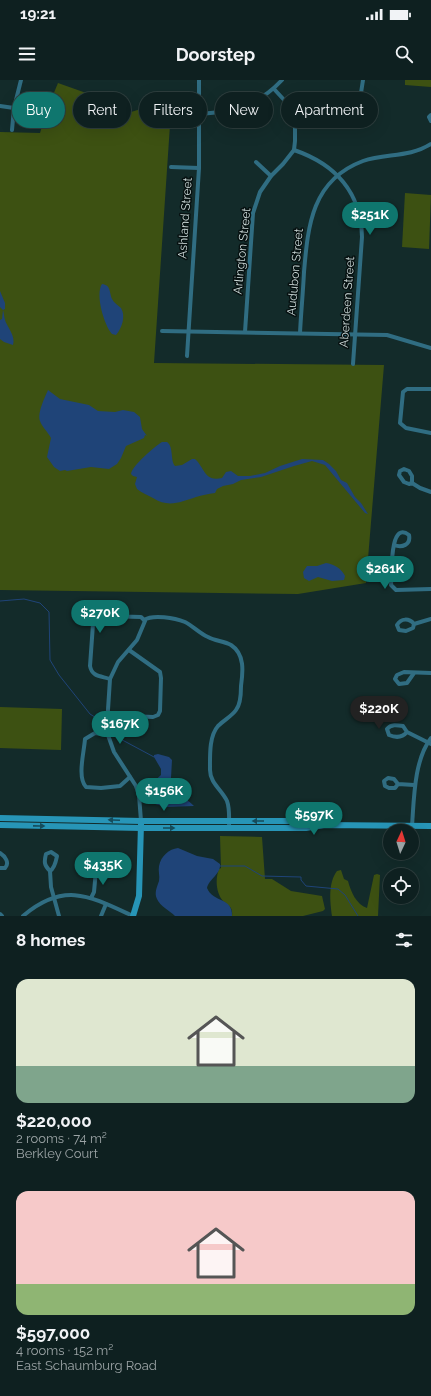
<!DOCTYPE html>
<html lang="en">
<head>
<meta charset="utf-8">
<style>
	:root { --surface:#0e2020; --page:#172829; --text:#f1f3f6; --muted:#9ba3a5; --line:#2e3e3e; --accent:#0f766e }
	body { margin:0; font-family:Raleway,sans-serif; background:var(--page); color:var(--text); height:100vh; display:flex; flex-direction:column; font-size:15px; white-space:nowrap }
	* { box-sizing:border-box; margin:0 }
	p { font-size:13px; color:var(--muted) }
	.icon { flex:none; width:22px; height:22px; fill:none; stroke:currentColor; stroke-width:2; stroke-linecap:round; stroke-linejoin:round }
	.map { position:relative; height:836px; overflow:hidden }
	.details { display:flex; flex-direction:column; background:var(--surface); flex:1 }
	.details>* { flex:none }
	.guide { position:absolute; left:12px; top:12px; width:407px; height:36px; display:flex; gap:8px }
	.needle { width:26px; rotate:4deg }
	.buttons { position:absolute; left:383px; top:744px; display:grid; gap:8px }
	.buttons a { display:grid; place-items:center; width:36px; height:36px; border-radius:50%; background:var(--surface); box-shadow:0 4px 16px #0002,0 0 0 1px var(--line); font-size:20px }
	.price { position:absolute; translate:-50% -34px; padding:0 9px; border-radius:14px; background:var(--accent); color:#fff; font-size:13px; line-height:26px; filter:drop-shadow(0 1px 2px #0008) }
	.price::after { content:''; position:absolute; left:50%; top:24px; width:12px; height:9px; margin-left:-6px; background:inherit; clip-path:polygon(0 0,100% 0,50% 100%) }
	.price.active { background:#222; color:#fff }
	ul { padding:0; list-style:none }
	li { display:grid; align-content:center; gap:8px; height:212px; padding:0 16px }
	li span { display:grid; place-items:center; height:124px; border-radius:12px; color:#555 }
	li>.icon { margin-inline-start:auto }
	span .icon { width:72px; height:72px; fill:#fffc; stroke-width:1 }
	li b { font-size:17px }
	h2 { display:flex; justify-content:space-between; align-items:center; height:48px; padding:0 16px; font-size:17px }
	.tag { padding:0 14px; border-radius:18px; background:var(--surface); box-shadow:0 4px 16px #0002,0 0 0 1px var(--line); font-size:14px; line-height:36px }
	.tag.active { background:var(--accent); color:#fff }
	.status { display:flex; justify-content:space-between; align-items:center; height:28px; padding:0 20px; background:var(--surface); direction:ltr }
	.status svg { height:11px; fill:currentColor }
	header { display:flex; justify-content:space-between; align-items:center; height:52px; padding:0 16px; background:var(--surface); font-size:18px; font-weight:700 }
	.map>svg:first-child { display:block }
</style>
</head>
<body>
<div class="status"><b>19:21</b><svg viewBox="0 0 49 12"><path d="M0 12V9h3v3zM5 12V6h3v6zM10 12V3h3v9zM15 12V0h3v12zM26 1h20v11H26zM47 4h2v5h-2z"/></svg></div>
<header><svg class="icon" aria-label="menu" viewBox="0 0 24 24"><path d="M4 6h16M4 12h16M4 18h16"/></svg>Doorstep<svg class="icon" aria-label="search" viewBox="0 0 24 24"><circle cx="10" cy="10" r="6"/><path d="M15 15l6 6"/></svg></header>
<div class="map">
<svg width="431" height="836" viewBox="0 0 431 836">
	<rect width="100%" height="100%" fill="#132b2a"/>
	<!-- green -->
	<g fill="#3d5112">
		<polygon points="405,0 431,0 431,7 405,5"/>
		<polygon points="58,3 89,14 89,22 101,23 101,31 131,32 144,28 171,30 154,283 384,285 366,503 298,514 0,510 0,52 40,53 48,27"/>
		<polygon points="405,113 431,115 429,169 402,167"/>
		<polygon points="0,627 62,629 61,670 0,668"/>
		<path d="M220 756 262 757 265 799H272L291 811 322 816 325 829 323 831 303 836H232C233 827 229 826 223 821 216 813 215 799 219 789L221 788Z"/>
		<path d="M341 790 344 799 348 801C351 812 356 824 367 828L374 795 377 794 380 795 378 836H332C330 821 328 803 337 791Z"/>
	</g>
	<!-- water -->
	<g fill="#1f4478">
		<path d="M102 204C111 205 109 212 112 219 114 223 118 225 121 228 126 236 122 248 116 255L112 254C104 245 95 214 102 204Z"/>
		<path d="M0 211 5 223V229L3 230C4 233 4 237 5 240 7 247 16 256 13 265L4 262 0 259V240L2 239 3 230 0 227Z"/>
		<path d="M48 310 60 319 89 325 98 331 115 332 123 330 134 332 140 337 142 349 147 356 145 355 144 358 126 366 121 378 117 384 109 389 91 387 67 391 65 390 60 391 54 387 47 377 51 358C48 352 42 347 40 341 37 333 45 317 48 310Z"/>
		<path d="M162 362H167C174 367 170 380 175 386L182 385 192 379H195C205 388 204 402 222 398L226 392 231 391 238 396H250L265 393 280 386 302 379 323 380 329 384 336 391 341 400 347 403 355 417 361 423 368 434 365 433 325 385 312 381 294 386 261 397 241 400 233 404 223 406 217 409 215 413C208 414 202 415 196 417 181 422 168 428 153 418 148 415 142 413 137 409L135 404 137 397 133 396 131 394C132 386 154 367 162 362Z"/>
		<path d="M326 483C334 484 342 489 345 496L344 500 332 501 318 497 309 501 304 498 303 492 307 486H317Z"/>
		<path d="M158 674 169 677 172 680 171 698 174 713C180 717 189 720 194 726L166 727 155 724 151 704 161 695V689L154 677V675Z"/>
		<path d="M178 768 197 776 213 779 220 784C221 794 209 799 207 808 213 823 233 817 232 836H175C170 831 160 826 157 819 154 813 157 807 159 801 160 796 158 791 159 786 161 776 169 769 178 768Z"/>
	</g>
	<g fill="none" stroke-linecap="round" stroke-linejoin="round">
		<!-- stream -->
		<g stroke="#1f4478" stroke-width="1">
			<polyline points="0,521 24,519 40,523 49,532 50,580 59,595 90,634 101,641"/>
			<polyline points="110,652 113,655 154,677"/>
			<polyline points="220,786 245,786 262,796 301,797 301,800 306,806 338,809 345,815 358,836"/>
		</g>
		<!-- street -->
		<g stroke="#306d82" stroke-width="4">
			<polyline points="361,13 363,0"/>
			<polyline points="0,26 14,28"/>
			<path d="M200 34C233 32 259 25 282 0"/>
			<polyline points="431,35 429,37 431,41"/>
			<polyline points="12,50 14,28 21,0"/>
			<path d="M294 70C335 84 361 112 362 157L353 284"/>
			<polyline points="256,82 271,96"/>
			<polyline points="171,87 199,88"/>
			<polyline points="360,137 369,136"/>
			<polyline points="162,251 387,255 431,268"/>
			<polyline points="245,252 253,133 260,112 271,96 283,84 294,70 295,61 295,41 292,32 286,22 274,9"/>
			<path d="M300 253C301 233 303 213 304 192 308 145 312 100 363 81 386 73 409 78 431 64"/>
			<polyline points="187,276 199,88 199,0"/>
			<polyline points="431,309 407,309 403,312 400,343 406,348 431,353"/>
			<polyline points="412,403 412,396 409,391 404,389 400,391 399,395 404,402 409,404 412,403 420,408 431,412"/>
			<path d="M394 465C402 468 411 465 409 455 389 439 392 496 391 505L396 510 431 509"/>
			<path d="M144 540C153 534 175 538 185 542 193 546 199 553 208 557 215 561 224 561 231 565 245 574 243 592 241 606 241 613 241 624 236 630 232 636 224 640 218 646 209 656 210 676 210 690 210 703 222 710 227 721 230 729 229 739 229 748"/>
			<path d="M414 544C409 538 401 538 397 545L399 550 406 551 413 548 414 544 431 539"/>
			<polyline points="414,593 407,603 399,604 395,599 397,595 404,592 431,593"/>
			<path d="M110 599C101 596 92 597 90 586L93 544 97 538 104 536 141 537 145 541 137 560 118 582 110 599 107 645 108 655 114 672 136 706 139 715 141 741"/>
			<polyline points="108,635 153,637 158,635 160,631 161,598 160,592 129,570"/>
			<path d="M407 652C402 658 396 658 389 655L387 649C391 644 397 645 403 646L407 652 431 664"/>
			<path d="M108 655 95 653 85 659C84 673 77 697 86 707L101 708 120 706 130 697"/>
			<polyline points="398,704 395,708 389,708 385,706 384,701 388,698 394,699 398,704 414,705"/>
			<path d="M412 746C414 719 414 680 431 658"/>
			<path d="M51 772 57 776C56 781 55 788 50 791 44 785 44 782 46 774Z"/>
			<path d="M0 773C5 776 10 783 5 788H0"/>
			<circle cx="101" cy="783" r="5"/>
			<polyline points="50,791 51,807 59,836"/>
			<polyline points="91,818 94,812 96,790 97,786"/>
			<polyline points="0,834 2,836"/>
			<path d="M23 836C64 801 90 816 133 836"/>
			<polyline points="101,836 106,824"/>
		</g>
		<!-- secondary -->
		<g stroke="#2795b7" stroke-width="6">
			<polyline points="0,738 141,741 309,741 321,744"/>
			<polyline points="0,745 141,748 306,748 325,745 431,746"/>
			<polyline points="133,836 139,816 141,744"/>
		</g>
	</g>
	<!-- one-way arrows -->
	<defs><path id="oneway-solid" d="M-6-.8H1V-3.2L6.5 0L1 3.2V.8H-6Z"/></defs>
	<g fill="#154c5c">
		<use href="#oneway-solid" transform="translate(114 740) rotate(-178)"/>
		<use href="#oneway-solid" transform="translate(258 741) rotate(-180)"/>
		<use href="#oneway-solid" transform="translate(39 746) rotate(1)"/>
		<use href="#oneway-solid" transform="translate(169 748)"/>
	</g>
	<g text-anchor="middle" stroke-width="3" stroke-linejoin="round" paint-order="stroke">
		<!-- street labels -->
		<g font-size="12" fill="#d0dedd" stroke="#071111">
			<text transform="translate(185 138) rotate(-86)" y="4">Ashland Street</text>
			<text transform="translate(242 171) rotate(-84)" y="4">Arlington Street</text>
			<text transform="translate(295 192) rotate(-85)" y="4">Audubon Street</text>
			<text transform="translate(347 222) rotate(-86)" y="4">Aberdeen Street</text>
		</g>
	</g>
</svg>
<div class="buttons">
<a><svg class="needle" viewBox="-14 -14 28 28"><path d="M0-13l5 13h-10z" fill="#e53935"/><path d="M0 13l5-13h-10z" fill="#9ba3a5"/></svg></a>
<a><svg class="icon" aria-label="locate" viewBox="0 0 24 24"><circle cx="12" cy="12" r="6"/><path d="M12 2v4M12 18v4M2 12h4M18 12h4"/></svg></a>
</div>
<b class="price" style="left:370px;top:156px">$251K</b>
<b class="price" style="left:385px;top:510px">$261K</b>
<b class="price" style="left:100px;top:554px">$270K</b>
<b class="price active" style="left:379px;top:650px">$220K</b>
<b class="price" style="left:120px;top:665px">$167K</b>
<b class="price" style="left:164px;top:732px">$156K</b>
<b class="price" style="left:314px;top:756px">$597K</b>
<b class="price" style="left:103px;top:806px">$435K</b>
<div class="guide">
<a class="tag active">Buy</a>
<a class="tag">Rent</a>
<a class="tag">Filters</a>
<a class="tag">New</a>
<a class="tag">Apartment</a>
</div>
</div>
<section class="details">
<h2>8 homes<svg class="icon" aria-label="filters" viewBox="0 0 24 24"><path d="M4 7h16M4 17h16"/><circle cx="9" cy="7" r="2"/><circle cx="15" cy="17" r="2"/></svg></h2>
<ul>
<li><span style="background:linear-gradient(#dfe7d0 70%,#7fa58c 0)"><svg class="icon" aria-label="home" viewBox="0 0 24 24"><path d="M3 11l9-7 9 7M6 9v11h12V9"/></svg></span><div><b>$220,000</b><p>2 rooms · 74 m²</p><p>Berkley Court</p></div></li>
<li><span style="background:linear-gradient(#f6c9c9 75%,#8fb573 0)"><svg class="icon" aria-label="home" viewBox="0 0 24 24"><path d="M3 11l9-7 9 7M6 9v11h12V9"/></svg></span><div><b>$597,000</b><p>4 rooms · 152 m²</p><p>East Schaumburg Road</p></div></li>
</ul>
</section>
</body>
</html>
